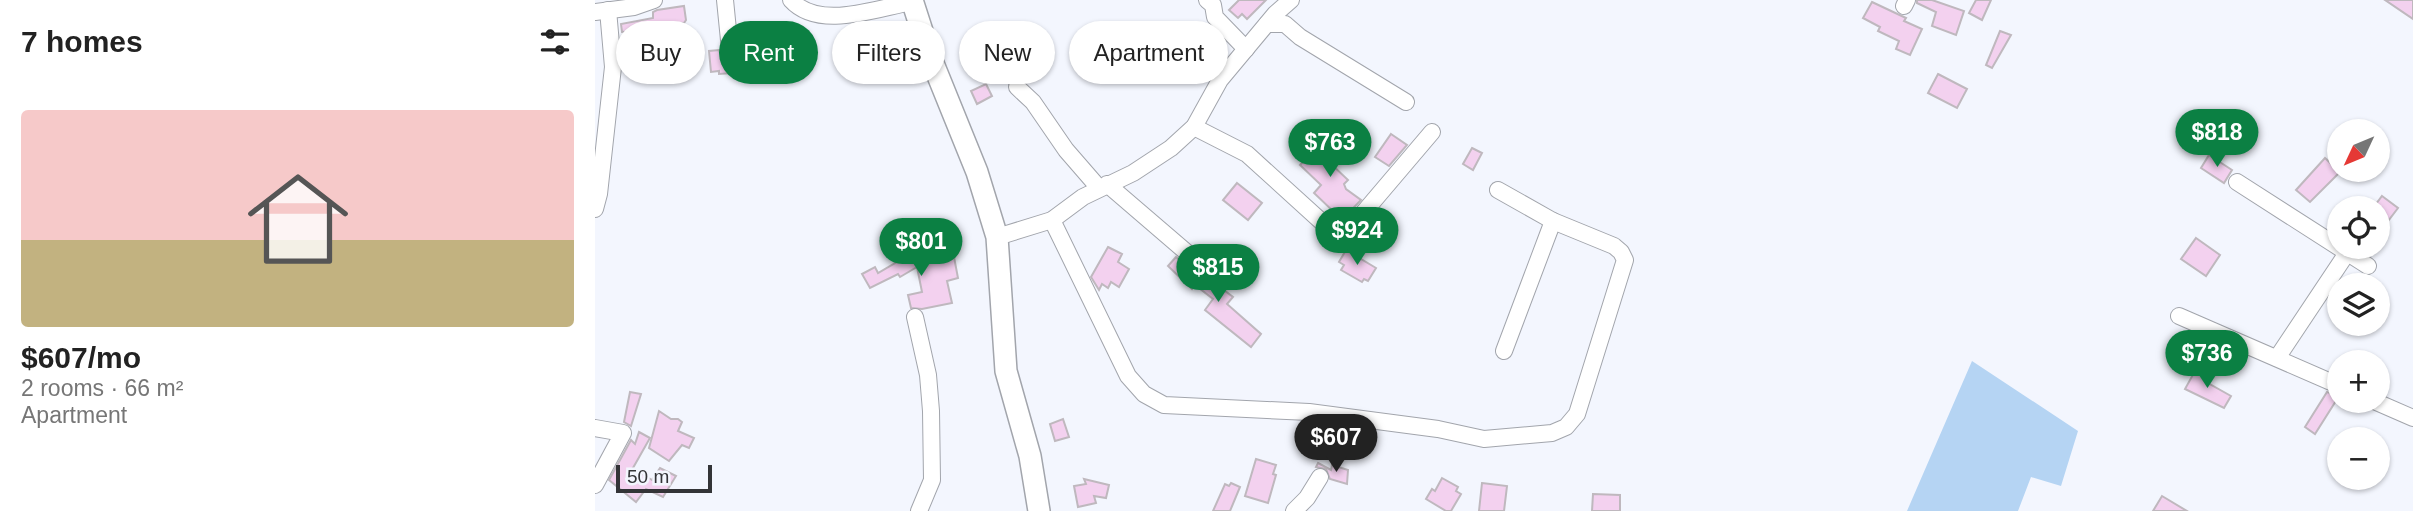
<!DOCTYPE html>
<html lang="en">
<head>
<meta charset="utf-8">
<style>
	:root { --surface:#fff; --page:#f2f2f2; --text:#222; --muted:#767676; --line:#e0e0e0; --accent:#0b8043 }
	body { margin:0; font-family:Helvetica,sans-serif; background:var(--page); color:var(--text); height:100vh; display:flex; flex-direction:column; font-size:26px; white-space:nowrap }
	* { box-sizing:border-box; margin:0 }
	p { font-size:23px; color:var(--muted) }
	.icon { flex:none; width:38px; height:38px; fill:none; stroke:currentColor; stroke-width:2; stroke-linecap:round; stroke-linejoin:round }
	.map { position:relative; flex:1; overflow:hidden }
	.panel { display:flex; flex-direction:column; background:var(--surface); width:595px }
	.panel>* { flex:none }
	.hud { position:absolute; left:21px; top:21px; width:665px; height:63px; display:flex; gap:14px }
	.needle { width:46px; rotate:226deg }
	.tools { position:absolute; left:1732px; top:119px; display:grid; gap:14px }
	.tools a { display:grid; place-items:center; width:63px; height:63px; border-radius:50%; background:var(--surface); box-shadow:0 2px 5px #0004; font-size:35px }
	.scale { position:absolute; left:21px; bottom:18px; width:96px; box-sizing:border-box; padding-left:7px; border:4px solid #333437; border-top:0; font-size:19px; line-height:24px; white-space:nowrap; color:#333437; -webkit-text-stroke:5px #f3f6fe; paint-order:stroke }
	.price { position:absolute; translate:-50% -60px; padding:0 16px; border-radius:24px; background:var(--accent); color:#fff; font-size:23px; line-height:46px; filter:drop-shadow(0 2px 4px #0008) }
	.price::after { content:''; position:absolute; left:50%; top:42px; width:21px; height:16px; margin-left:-10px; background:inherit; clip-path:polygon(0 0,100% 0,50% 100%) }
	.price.current { background:#222; color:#fff }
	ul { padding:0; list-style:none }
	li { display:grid; align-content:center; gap:14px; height:371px; padding:0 21px }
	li+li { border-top:2px solid var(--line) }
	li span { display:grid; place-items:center; height:217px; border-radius:7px; color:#555 }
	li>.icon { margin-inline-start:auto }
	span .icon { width:126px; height:126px; fill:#fffc; stroke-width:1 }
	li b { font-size:30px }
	h2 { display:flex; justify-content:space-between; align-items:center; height:84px; padding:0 21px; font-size:30px }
	.tag { padding:0 24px; border-radius:32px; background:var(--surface); box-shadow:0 2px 5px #0004; font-size:24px; line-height:63px }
	.tag.current { background:var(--accent); color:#fff }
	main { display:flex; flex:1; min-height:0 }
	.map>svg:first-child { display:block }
</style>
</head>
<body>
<main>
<section class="panel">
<h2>7 homes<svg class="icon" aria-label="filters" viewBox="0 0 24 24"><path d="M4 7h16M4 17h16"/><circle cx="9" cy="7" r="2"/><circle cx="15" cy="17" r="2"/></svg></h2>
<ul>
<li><span style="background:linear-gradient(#f6c9c9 60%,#c2b280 0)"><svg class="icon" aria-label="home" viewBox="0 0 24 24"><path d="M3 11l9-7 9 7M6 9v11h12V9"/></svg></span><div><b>$607/mo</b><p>2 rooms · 66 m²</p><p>Apartment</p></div></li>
</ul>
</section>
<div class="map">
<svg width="1818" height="511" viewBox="0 0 1818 511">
	<rect width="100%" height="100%" fill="#f3f6fe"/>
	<!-- water -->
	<polygon fill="#b5d4f3" points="1377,361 1483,431 1466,486 1436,477 1423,511 1312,511"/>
	<!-- building -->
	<g fill="#f3d1ef" stroke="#bfb8be" stroke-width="2">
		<polygon points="644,0 671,0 652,19 647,14 643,18 634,10"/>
		<polygon points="1322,0 1337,0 1369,11 1361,35 1337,26 1341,12 1322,3"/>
		<polygon points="1381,0 1396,0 1387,20 1374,13"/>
		<polygon points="1790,0 1818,0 1818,19"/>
		<polygon points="1277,2 1311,18 1309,21 1327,29 1315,55 1301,49 1304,41 1283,31 1285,27 1268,18"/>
		<polygon points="89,6 91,20 89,23 55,28 57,37 39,40 37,31 27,32 26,24 58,18 58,12 62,10"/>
		<polygon points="1405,31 1416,35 1397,68 1391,65"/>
		<polygon points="124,50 127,57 136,60 137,73 124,74 124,71 116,72 114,51"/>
		<polygon points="401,51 408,63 391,73 384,60"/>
		<polygon points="1343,74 1372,89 1362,108 1333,93"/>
		<polygon points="391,84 397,96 382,104 376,91"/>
		<polygon points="728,133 746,151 735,163 753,180 749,184 751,189 766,200 745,222 736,216 739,212 719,193 726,185 705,165 722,147 718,144"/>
		<polygon points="796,134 812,145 794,166 780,157"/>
		<polygon points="877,148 887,153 878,170 868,164"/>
		<polygon points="1614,155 1637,170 1629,183 1606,168"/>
		<polygon points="1730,158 1745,172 1715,202 1701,190"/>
		<polygon points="642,183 667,203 653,220 628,200"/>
		<polygon points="1787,196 1803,208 1790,225 1783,220 1783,208 1778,208"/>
		<polygon points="316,238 333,263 359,257 363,278 352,281 357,303 327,309 316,308 313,295 327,292 322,267 305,277 303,274 275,288 267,274 280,267 283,273 319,252"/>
		<polygon points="1601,238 1625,255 1611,276 1586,259"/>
		<polygon points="513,247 527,254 523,262 534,269 524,287 516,282 513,288 507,284 504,290 496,277"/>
		<polygon points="751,250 781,268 773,281 769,279 767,282 746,270 749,265 744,262"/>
		<polygon points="581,257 611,283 622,285 638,297 632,304 666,334 656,347 610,310 618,299 600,285 597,289 573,266"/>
		<polygon points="1595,332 1612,340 1603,349 1606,350 1600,360 1583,350"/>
		<polygon points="1600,371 1615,378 1613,383 1636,396 1629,408 1590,389"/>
		<polygon points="35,392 46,394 36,426 29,422"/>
		<polygon points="1732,392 1744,396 1720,434 1710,427"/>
		<polygon points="64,411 76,419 83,419 87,422 83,431 99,438 94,448 87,445 74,461 54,448"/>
		<polygon points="468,419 474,437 460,441 455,424"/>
		<polygon points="44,432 55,438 38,468 57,480 65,468 81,476 68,497 51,489 41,502 14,480 36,440 40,444"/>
		<polygon points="661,459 681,465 678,474 681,475 673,503 650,496"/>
		<polygon points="723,463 736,470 737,465 753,470 752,484 735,479 731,469 721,467"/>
		<polygon points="847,478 863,487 861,491 866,494 856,511 851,511 831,499 837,489 840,491"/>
		<polygon points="489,479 514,485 511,498 499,496 501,503 483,507 479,486 491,484"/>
		<polygon points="636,483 645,487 635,511 618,511 630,484 634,486"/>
		<polygon points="887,483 912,486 909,511 884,511"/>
		<polygon points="998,494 1025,495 1025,511 997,511"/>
		<polygon points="1567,496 1592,511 1558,511"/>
	</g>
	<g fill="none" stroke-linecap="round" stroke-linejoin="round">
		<!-- street casing -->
		<g stroke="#a2a5ac" stroke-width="18">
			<g id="street">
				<polyline points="130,0 135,50"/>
				<path d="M196 0C224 31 282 8 317 2"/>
				<polyline points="612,0 618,5 620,17 651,49"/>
				<polyline points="1309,6 1312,0"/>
				<polyline points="0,12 39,7 59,0"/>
				<polyline points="672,24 690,24 705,37 811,102"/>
				<polyline points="422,87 438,102 471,150 504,188"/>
				<polyline points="599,127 652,154 739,233 749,232 758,225 837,132"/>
				<polyline points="1642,182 1773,266"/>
				<polyline points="512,184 618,275"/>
				<polyline points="0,209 4,194 18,67 13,10"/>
				<polyline points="457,220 533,376 549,394 569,405 714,412 843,429 889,439 957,433 971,427 982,414 1030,260 1026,252 1019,246 958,221 903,190"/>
				<polyline points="402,237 457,220 488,197 538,173 576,148 599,127 625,80 680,14 696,0"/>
				<polyline points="1584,316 1745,386"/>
				<polyline points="320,317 333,375 336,411 337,480 324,511"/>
				<polyline points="909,351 958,221"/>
				<polyline points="1682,358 1752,253"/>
				<polyline points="1779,401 1818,418"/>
				<polyline points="0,428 28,433 0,485"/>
				<polyline points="699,511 712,498 725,477"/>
			</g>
		</g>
		<!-- secondary casing -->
		<g stroke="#a2a5ac" stroke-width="24">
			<polyline id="secondary" points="317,0 335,56 382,172 402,237 411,371 435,456 444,511"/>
		</g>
		<!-- street -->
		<use href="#street" stroke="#fff" stroke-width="16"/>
		<!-- secondary -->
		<use href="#secondary" stroke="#fff" stroke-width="21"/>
	</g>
</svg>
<div class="tools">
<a><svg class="needle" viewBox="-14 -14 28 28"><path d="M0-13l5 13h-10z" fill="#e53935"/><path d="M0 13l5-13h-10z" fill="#767676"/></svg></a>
<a><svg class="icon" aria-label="locate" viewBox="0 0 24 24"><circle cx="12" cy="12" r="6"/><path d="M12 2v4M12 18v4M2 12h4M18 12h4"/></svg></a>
<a><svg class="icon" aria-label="layers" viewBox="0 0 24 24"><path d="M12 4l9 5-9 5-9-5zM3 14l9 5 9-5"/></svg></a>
<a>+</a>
<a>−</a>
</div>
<div class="scale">50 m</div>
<b class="price" style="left:1622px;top:169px">$818</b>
<b class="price" style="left:735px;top:179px">$763</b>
<b class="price" style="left:762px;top:267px">$924</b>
<b class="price" style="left:326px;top:278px">$801</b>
<b class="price" style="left:623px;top:304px">$815</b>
<b class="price" style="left:1612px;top:390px">$736</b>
<b class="price current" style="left:741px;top:474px">$607</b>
<div class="hud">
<a class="tag">Buy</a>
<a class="tag current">Rent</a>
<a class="tag">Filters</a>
<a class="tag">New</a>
<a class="tag">Apartment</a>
</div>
</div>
</main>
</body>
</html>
